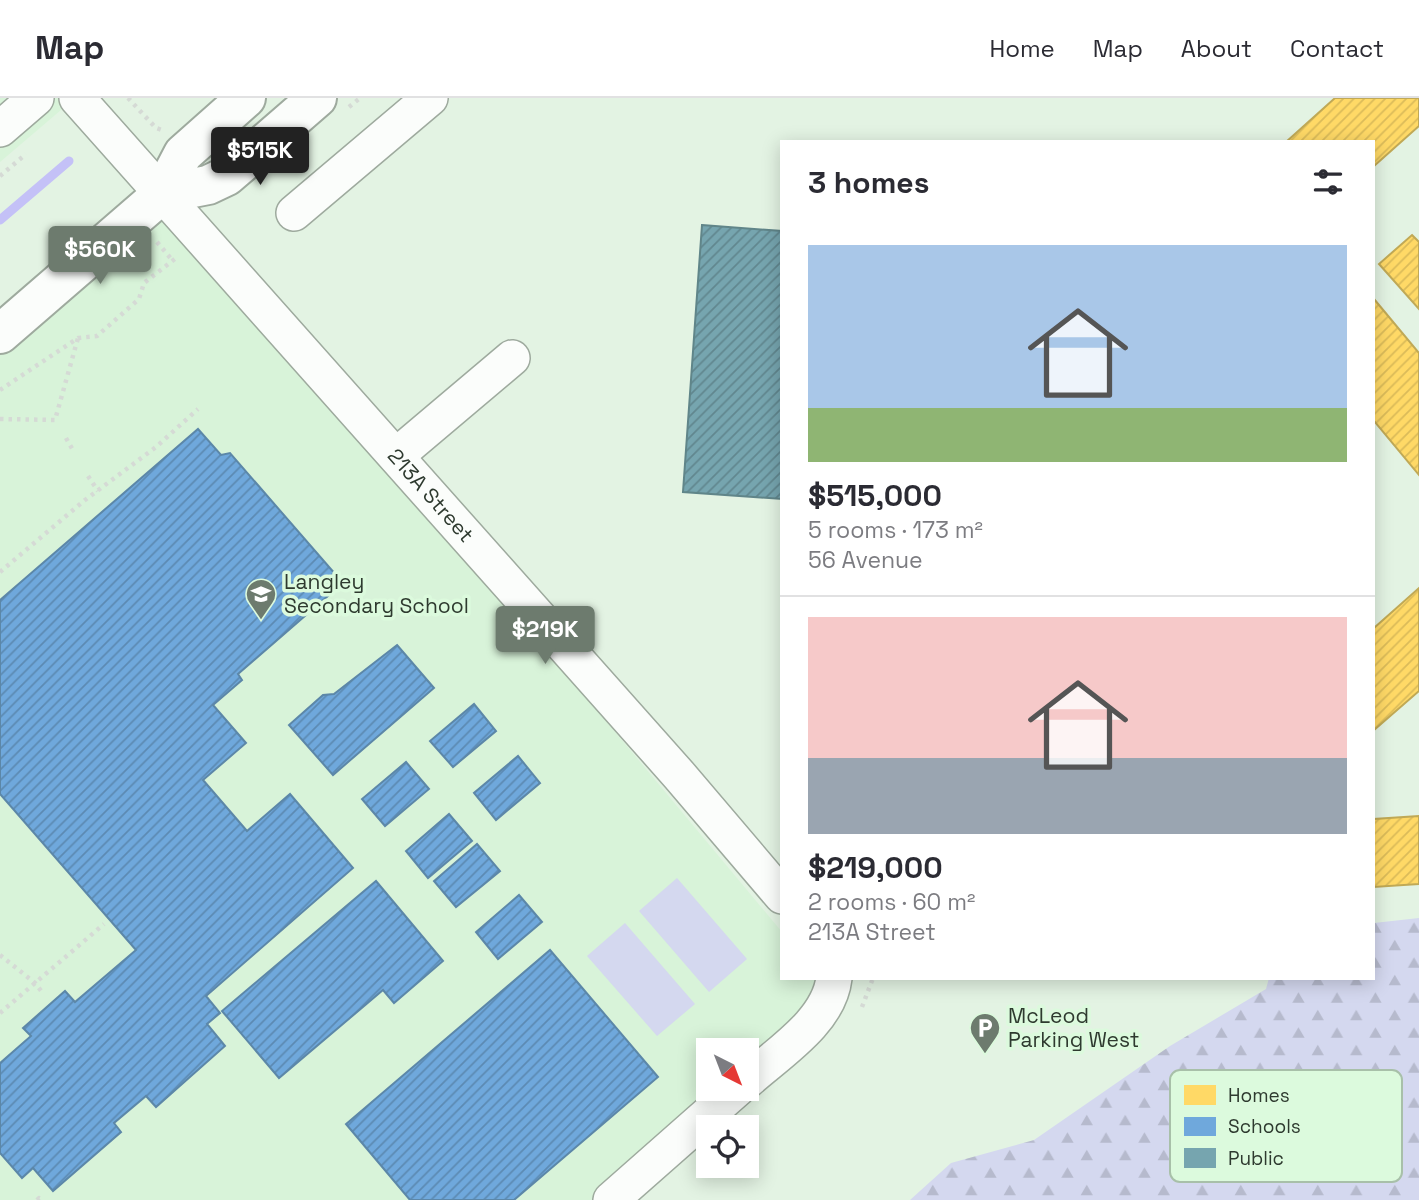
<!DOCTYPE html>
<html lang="en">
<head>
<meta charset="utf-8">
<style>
	:root { --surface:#fff; --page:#f7f7f7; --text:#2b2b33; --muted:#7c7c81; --line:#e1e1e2; --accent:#6d7b6e }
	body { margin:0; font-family:"Space Grotesk",sans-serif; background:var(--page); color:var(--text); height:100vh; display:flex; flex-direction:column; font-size:26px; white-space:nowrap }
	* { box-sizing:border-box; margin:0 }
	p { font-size:23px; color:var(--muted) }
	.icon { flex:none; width:38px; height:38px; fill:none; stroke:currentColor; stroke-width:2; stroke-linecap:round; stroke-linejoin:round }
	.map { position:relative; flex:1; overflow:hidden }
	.panel { position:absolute; left:780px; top:42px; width:595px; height:840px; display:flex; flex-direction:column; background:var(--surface); border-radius:0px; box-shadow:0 4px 18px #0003 }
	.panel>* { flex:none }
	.needle { width:46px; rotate:138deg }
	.tools { position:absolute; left:696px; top:940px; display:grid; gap:14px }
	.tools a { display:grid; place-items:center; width:63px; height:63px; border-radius:0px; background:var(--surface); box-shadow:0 4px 18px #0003; font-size:35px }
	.price { position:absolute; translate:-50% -60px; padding:0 16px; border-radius:7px; background:var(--accent); color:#fff; font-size:23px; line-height:46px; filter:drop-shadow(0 2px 4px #0008) }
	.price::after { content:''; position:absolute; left:50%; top:42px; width:21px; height:16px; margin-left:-10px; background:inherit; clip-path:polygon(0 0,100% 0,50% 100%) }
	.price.active { background:#222; color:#fff }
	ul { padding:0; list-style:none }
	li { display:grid; align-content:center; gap:14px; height:371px; padding:0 28px }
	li+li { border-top:2px solid var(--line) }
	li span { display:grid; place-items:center; height:217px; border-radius:0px; color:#555 }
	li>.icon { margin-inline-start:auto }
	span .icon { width:126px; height:126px; fill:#fffc; stroke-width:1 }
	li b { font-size:30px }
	h2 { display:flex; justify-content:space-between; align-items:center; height:84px; padding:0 28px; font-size:30px }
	header { display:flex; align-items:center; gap:42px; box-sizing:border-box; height:98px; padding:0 35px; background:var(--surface); border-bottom:2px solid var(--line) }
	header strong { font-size:33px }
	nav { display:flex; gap:38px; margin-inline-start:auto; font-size:24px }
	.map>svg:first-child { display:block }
</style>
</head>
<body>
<header>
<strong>Map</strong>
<nav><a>Home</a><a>Map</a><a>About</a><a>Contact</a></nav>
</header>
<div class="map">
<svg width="1419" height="1102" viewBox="0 0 1419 1102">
	<defs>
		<pattern id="forest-firs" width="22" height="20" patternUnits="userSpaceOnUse" patternTransform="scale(1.75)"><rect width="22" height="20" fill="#d4d8ef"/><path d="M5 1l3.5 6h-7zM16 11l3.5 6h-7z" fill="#b6bacd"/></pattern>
		<pattern id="homes-hatch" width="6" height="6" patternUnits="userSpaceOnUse" patternTransform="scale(1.75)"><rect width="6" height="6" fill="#ffd966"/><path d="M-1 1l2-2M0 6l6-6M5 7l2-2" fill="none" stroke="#dbbb59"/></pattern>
		<pattern id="schools-hatch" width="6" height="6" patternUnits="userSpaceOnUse" patternTransform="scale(1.75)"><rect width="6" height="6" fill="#6fa8dc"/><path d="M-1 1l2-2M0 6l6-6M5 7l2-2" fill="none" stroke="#5c8ab3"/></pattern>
		<pattern id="public-hatch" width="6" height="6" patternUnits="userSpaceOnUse" patternTransform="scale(1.75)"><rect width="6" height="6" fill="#76a5af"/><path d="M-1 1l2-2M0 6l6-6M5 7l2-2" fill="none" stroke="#61878f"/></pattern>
	</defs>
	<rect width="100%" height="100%" fill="#e3f3e3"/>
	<!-- built -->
	<g fill="#d8f3d9">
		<polygon points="0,0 75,0 0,64"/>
		<polygon points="151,83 214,153 782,834 782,880 821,880 833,894 747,983 747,952 709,952 709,990 738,991 611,1102 0,1102 0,213"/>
	</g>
	<!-- forest -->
	<polygon fill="url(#forest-firs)" points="1419,820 1419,1102 910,1102 951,1065 1034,1042 1170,948 1266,891 1269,880 1374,880 1374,825"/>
	<!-- park -->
	<g fill="#d4d8ef">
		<polygon points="677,780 747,861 709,894 639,813"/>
		<polygon points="625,825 695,906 657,938 587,858"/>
	</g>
	<!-- homes -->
	<g fill="url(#homes-hatch)" stroke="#c0a956" stroke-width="2">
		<polygon points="1335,0 1419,0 1419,28 1374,68 1374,44 1286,44"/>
		<polygon points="1412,137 1419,144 1419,211 1379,166"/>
		<polygon points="1374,201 1419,255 1419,377 1374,323"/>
		<polygon points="1419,490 1419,593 1374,632 1374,530"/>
		<polygon points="1419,718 1419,786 1374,789 1374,721"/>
	</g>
	<!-- schools -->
	<g fill="url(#schools-hatch)" stroke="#5c87a8" stroke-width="2">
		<polygon points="198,331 221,357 230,355 336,477 323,489 329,497 238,576 242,582 213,607 246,645 203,682 247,733 290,696 353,770 206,898 220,915 207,926 225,948 156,1009 146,998 114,1025 121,1034 53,1093 33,1070 22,1080 0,1055 0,965 31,938 23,930 65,893 75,904 136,852 0,696 0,502"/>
		<polygon points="397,547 434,590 333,677 289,627 323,597 334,596"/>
		<polygon points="474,606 496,633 453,669 430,643"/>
		<polygon points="518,658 540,685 496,722 474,695"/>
		<polygon points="406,664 429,691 385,728 362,701"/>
		<polygon points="449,716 472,743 428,780 406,753"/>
		<polygon points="477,746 500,773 456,809 434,783"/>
		<polygon points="376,783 443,863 394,905 383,892 279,980 222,913"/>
		<polygon points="519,797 542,824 498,861 476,834"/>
		<polygon points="550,852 658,979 514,1102 410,1102 346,1026"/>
	</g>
	<!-- public -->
	<polygon fill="url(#public-hatch)" stroke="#608589" stroke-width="2" points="702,127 782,133 782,401 683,394"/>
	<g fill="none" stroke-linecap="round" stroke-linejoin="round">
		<!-- stream -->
		<polyline stroke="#c4c1f7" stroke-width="9" points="0,122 69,63"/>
		<!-- minor casing -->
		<g stroke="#9eaa9e" stroke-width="38">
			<g id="minor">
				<path id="s1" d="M77 0 679 677 782 798"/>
				<polyline points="0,31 36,0"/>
				<polyline points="294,115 430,0"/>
				<polyline points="396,358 512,260"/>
				<path d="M747 983C778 955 829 924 834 880"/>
				<polyline points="611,1102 738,990"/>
			</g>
		</g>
		<!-- major casing -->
		<g stroke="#9eaa9e" stroke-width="42">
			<g id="major">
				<polyline points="162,96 208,87 227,78 317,0"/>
				<polyline points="0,236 162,96 183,56 246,0"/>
			</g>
		</g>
		<!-- path -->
		<g stroke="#d5dad5" stroke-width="4.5" stroke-dasharray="3.5 5" stroke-linecap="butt">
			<polyline points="128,0 156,30 162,32"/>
			<polyline points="349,9 360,0"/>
			<polyline points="0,78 26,56"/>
			<polyline points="157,144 173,163"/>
			<polyline points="0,292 78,240 97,238 139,201 144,185 176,160"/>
			<polyline points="0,321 55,322 78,240"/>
			<polyline points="66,340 74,354"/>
			<polyline points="88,378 98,393"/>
			<polyline points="0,474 85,402 156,349 198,311"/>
			<polyline points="0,857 35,885 42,894"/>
			<polyline points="862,909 873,880"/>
			<polyline points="0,915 104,826"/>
			<polyline points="37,1102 39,1100 43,1102"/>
		</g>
		<!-- minor -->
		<use href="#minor" stroke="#fbfdfb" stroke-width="35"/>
		<!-- major -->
		<use href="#major" stroke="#fbfdfb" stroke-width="38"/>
	</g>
	<!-- icons -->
	<defs>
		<g id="school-pin" transform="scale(1.575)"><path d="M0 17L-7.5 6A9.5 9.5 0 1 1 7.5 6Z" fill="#6d7b6e" stroke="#dcfadd"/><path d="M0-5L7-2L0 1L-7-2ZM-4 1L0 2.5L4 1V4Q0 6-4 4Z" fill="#fff"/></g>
		<g id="parking-pin" transform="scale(1.575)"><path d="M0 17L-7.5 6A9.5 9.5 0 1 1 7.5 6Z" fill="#6d7b6e" stroke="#dcfadd"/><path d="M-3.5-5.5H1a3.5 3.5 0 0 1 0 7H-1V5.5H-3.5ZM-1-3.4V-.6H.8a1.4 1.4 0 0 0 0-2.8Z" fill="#fff"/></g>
	</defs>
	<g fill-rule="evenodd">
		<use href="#school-pin" x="261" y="496"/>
		<use href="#parking-pin" x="985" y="930"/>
	</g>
	<g text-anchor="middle" stroke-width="7" stroke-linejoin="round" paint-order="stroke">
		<!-- street labels -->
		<g font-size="21" fill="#2e3a2f" stroke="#dcfadd">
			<text dy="7" stroke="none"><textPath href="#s1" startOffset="532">213A Street</textPath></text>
		</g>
		<!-- poi labels -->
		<g font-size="21" fill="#2e3a2f" stroke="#dcfadd" text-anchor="start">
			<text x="284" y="491">Langley<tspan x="284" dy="24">Secondary School</tspan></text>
			<text x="1008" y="925">McLeod<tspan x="1008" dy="24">Parking West</tspan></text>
		</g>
	</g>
	<!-- legend -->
	<rect x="1170" y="972" width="232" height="112" rx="10" fill="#dcfadd" stroke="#a8c0a9" stroke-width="2"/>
	<rect x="1184" y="987" width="32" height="20" fill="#ffd966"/>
	<rect x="1184" y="1019" width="32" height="19" fill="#6fa8dc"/>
	<rect x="1184" y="1050" width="32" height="20" fill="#76a5af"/>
	<g font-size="19" fill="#2e3a2f">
		<text x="1228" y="1004">Homes</text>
		<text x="1228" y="1035">Schools</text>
		<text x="1228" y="1067">Public</text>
	</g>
</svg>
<div class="tools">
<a><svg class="needle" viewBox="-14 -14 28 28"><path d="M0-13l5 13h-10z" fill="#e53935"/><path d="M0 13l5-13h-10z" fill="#7c7c81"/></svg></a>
<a><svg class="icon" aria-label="locate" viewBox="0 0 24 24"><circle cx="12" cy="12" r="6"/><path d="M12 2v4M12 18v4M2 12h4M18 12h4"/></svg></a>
</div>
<b class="price active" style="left:260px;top:89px">$515K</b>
<b class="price" style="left:100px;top:188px">$560K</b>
<b class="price" style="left:545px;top:568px">$219K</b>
<section class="panel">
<h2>3 homes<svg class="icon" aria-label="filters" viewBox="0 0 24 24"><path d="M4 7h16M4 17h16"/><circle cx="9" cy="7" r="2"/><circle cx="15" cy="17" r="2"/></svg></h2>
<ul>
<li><span style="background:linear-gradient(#a9c7e8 75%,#8fb573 0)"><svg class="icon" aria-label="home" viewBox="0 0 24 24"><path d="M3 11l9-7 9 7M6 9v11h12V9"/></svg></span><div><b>$515,000</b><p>5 rooms · 173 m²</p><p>56 Avenue</p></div></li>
<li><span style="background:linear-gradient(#f6c9c9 65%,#9aa5b1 0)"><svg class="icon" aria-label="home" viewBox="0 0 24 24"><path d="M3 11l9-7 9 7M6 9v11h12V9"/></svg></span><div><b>$219,000</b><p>2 rooms · 60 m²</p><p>213A Street</p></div></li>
</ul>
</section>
</div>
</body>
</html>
